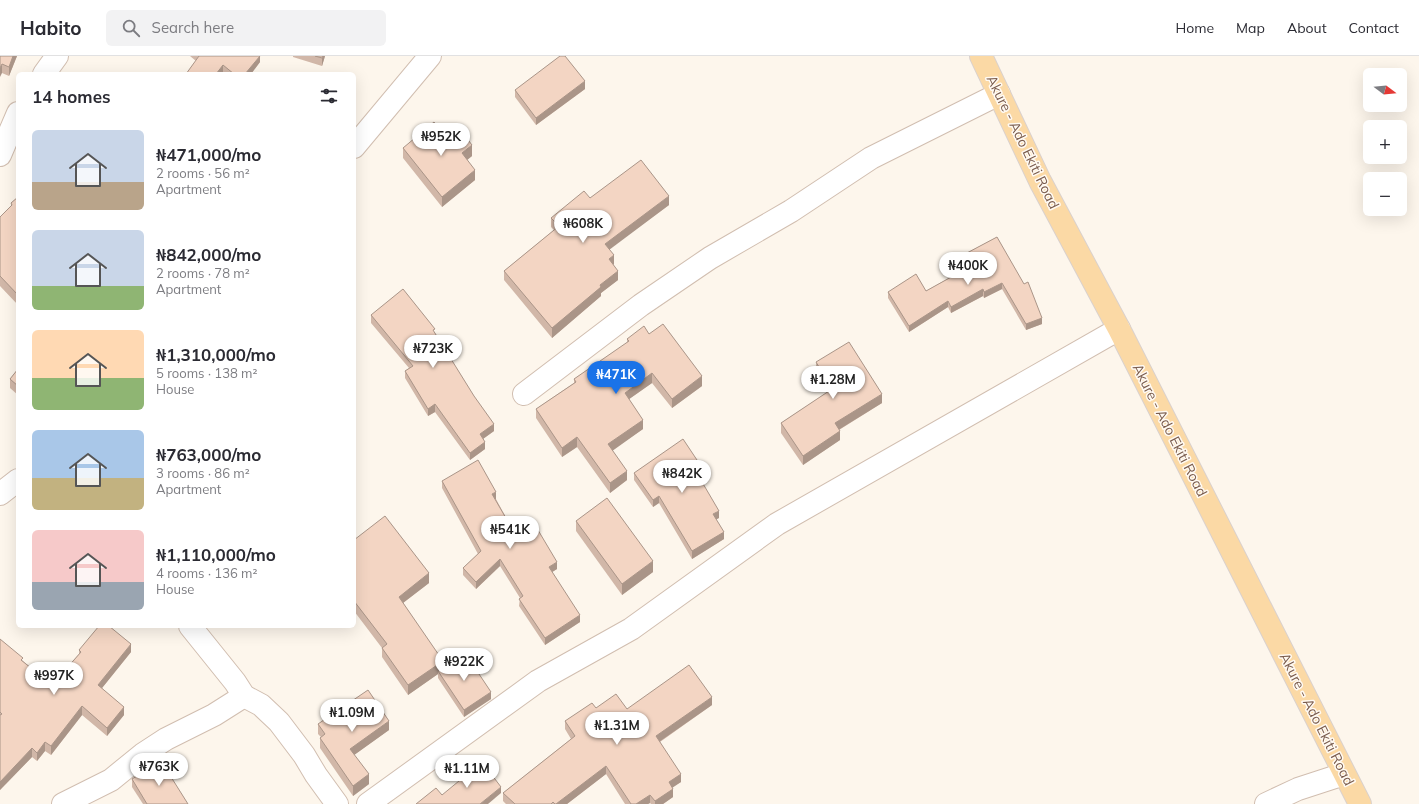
<!DOCTYPE html>
<html lang="en">
<head>
<meta charset="utf-8">
<style>
	:root { --surface:#fff; --page:#f2f2f3; --text:#2b2b33; --muted:#7c7c81; --line:#e1e1e2; --accent:#1a73e8 }
	body { margin:0; font-family:Mulish,sans-serif; background:var(--page); color:var(--text); height:100vh; display:flex; flex-direction:column; font-size:15px; white-space:nowrap }
	* { box-sizing:border-box; margin:0 }
	p { font-size:13px; color:var(--muted) }
	.icon { flex:none; width:22px; height:22px; fill:none; stroke:currentColor; stroke-width:2; stroke-linecap:round; stroke-linejoin:round }
	.map { position:relative; flex:1; overflow:hidden }
	.sheet { position:absolute; left:16px; top:16px; width:340px; height:556px; display:flex; flex-direction:column; background:var(--surface); border-radius:6px; box-shadow:0 4px 16px #0002 }
	.sheet>* { flex:none }
	.needle { width:26px; rotate:106deg }
	.tools { position:absolute; left:1363px; top:12px; display:grid; gap:8px }
	.tools a { display:grid; place-items:center; width:44px; height:44px; border-radius:6px; background:var(--surface); box-shadow:0 4px 16px #0002; font-size:20px }
	.price { position:absolute; translate:-50% -34px; padding:0 9px; border-radius:14px; background:#fff; color:#222; font-size:13px; line-height:26px; filter:drop-shadow(0 1px 2px #0008) }
	.price::after { content:''; position:absolute; left:50%; top:24px; width:12px; height:9px; margin-left:-6px; background:inherit; clip-path:polygon(0 0,100% 0,50% 100%) }
	.price.on { background:var(--accent); color:#fff }
	ul { padding:0; list-style:none }
	li { display:flex; align-items:center; gap:12px; height:100px; padding:0 16px }
	li span { display:grid; place-items:center; flex:none; width:112px; height:80px; border-radius:6px; color:#555 }
	li>.icon { margin-inline-start:auto }
	span .icon { width:48px; height:48px; fill:#fffc; stroke-width:1 }
	li b { font-size:17px }
	h2 { display:flex; justify-content:space-between; align-items:center; height:48px; padding:0 16px; font-size:17px }
	header { display:flex; align-items:center; gap:24px; box-sizing:border-box; height:56px; padding:0 20px; background:var(--surface); border-bottom:1px solid var(--line) }
	header strong { font-size:19px }
	nav { display:flex; gap:22px; margin-inline-start:auto; font-size:14px }
	.search { width:280px; height:36px; background:var(--page); display:flex; align-items:center; gap:10px; box-sizing:border-box; padding:0 14px; border-radius:6px; color:var(--muted); font-size:15px }
	.map>svg:first-child { display:block }
</style>
</head>
<body>
<header>
<strong>Habito</strong>
<div class="search"><svg class="icon" aria-label="search" viewBox="0 0 24 24"><circle cx="10" cy="10" r="6"/><path d="M15 15l6 6"/></svg>Search here</div>
<nav><a>Home</a><a>Map</a><a>About</a><a>Contact</a></nav>
</header>
<div class="map">
<svg width="1419" height="748" viewBox="0 0 1419 748">
	<rect width="100%" height="100%" fill="#fdf6ec"/>
	<g fill="none" stroke-linecap="round" stroke-linejoin="round">
		<!-- minor casing -->
		<g stroke="#d1beb0" stroke-width="24">
			<g id="minor">
				<polyline points="44,18 57,0"/>
				<polyline points="354,91 430,0"/>
				<polyline points="0,99 18,57"/>
				<polyline points="524,338 641,249 710,202 791,155 871,102 999,38"/>
				<polyline points="0,438 18,424"/>
				<polyline points="190,570 235,626 244,640 261,649 279,666 304,699 316,719 337,748"/>
				<polyline points="63,748 111,724 143,698 166,683 214,659 244,640"/>
				<polyline points="368,748 538,625 631,573 777,468 1119,273"/>
				<polyline points="1266,748 1298,733 1344,718"/>
			</g>
		</g>
		<!-- primary casing -->
		<g stroke="#dad1cd" stroke-width="24">
			<polyline id="primary" points="981,0 1040,125 1119,273 1360,748"/>
		</g>
		<!-- minor -->
		<use href="#minor" stroke="#fff" stroke-width="22"/>
		<!-- primary -->
		<use href="#primary" stroke="#fbd9a5" stroke-width="22"/>
	</g>
	<!-- wall -->
	<g fill="#d1b7a8">
		<polygon points="0,0 17,0 9,20 2,17"/>
		<polygon points="190,0 260,0 260,6 251,18 225,18 223,16 221,18 186,18 196,5"/>
		<polygon points="293,0 325,0 322,10 293,1"/>
		<polygon points="585,33 536,69 515,41 515,34"/>
		<polygon points="446,81 472,100 467,104 475,124 442,151 403,102 403,92"/>
		<polygon points="18,141 18,249 0,230 0,161 11,150 11,147"/>
		<polygon points="590,142 669,149 609,193 618,224 601,237 601,240 552,282 504,224 504,215 554,174 551,171 551,162"/>
		<polygon points="997,181 1042,268 1026,274 1002,233 984,242 983,240 951,257 948,251 909,276 888,242 888,236 926,235 968,211 965,204 965,198"/>
		<polygon points="371,259 435,277 494,375 483,383 485,393 470,404 435,356 428,360 405,322 405,315 409,312 371,267"/>
		<polygon points="649,278 702,330 672,352 652,327 629,343 643,373 612,394 627,424 610,437 577,391 562,401 536,362 536,353 574,327 574,323 627,287 627,283"/>
		<polygon points="816,306 882,347 839,374 840,384 803,409 781,377 781,367 828,336 816,316"/>
		<polygon points="18,313 18,339 10,332 10,323"/>
		<polygon points="634,417 701,417 698,419 719,462 716,463 724,483 692,503 659,447 653,451 634,424"/>
		<polygon points="442,425 496,443 514,476 557,513 552,516 580,566 545,589 519,550 520,542 500,510 476,533 463,519 463,512 478,498 442,432"/>
		<polygon points="576,465 653,516 622,539 576,475"/>
		<polygon points="354,484 429,527 403,547 443,612 491,643 464,661 438,622 438,618 408,639 382,601 382,592 354,555"/>
		<polygon points="0,583 23,605 52,629 79,598 79,594 131,596 102,632 124,659 107,680 82,659 51,699 45,695 37,705 32,701 0,734"/>
		<polygon points="712,649 660,686 681,726 672,731 673,741 663,748 651,748 650,747 648,748 625,748 606,718 567,748 506,748 503,745 503,737 571,683 565,673 565,665 596,652 627,653"/>
		<polygon points="318,668 389,674 354,699 369,728 353,740 320,692 320,682 321,681 318,678"/>
		<polygon points="132,723 188,748 143,748 132,731"/>
	</g>
	<!-- shaded-wall -->
	<g fill="#aa9588">
		<polygon points="13,0 17,0 9,20 9,11"/>
		<polygon points="260,0 260,6 251,18 245,18"/>
		<polygon points="323,0 325,0 322,10 322,2"/>
		<polygon points="2,8 2,17 0,21 0,12"/>
		<polygon points="223,9 223,16 221,18 216,18"/>
		<polygon points="585,25 585,33 536,69 536,62"/>
		<polygon points="472,89 472,100 462,108 462,97"/>
		<polygon points="475,114 475,124 442,151 442,141"/>
		<polygon points="669,140 669,149 605,197 605,188"/>
		<polygon points="614,199 614,208 609,212 609,203"/>
		<polygon points="618,215 618,224 601,237 601,240 552,282 552,272 600,229"/>
		<polygon points="1002,227 1002,233 984,242 984,236"/>
		<polygon points="983,233 983,240 951,257 951,251"/>
		<polygon points="948,245 948,251 909,276 909,270"/>
		<polygon points="1042,262 1042,268 1026,274 1026,268"/>
		<polygon points="652,317 652,327 625,346 625,337"/>
		<polygon points="702,320 702,330 672,352 672,343"/>
		<polygon points="882,338 882,347 835,376 835,367"/>
		<polygon points="435,348 435,356 428,360 428,353"/>
		<polygon points="643,364 643,373 608,398 608,388"/>
		<polygon points="494,368 494,375 480,385 480,378"/>
		<polygon points="840,375 840,384 803,409 803,400"/>
		<polygon points="577,381 577,391 562,401 562,392"/>
		<polygon points="485,386 485,393 470,404 470,397"/>
		<polygon points="701,410 701,417 695,422 695,414"/>
		<polygon points="627,415 627,424 610,437 610,427"/>
		<polygon points="496,436 496,443 492,445 492,438"/>
		<polygon points="659,440 659,447 653,451 653,444"/>
		<polygon points="719,455 719,462 713,465 713,458"/>
		<polygon points="724,476 724,483 692,503 692,495"/>
		<polygon points="500,503 500,510 476,533 476,526"/>
		<polygon points="653,505 653,516 622,539 622,528"/>
		<polygon points="557,506 557,513 549,518 549,511"/>
		<polygon points="429,517 429,527 399,550 399,541"/>
		<polygon points="580,559 580,566 545,589 545,582"/>
		<polygon points="131,588 131,596 98,637 98,629"/>
		<polygon points="443,605 443,615 438,615 438,618 408,639 408,629"/>
		<polygon points="491,636 491,643 464,661 464,654"/>
		<polygon points="712,641 712,649 656,688 656,680"/>
		<polygon points="82,650 82,659 51,699 51,690"/>
		<polygon points="124,651 124,659 107,680 107,672"/>
		<polygon points="389,665 389,674 350,702 350,693"/>
		<polygon points="45,686 45,695 37,705 37,697"/>
		<polygon points="32,692 32,701 0,734 0,726"/>
		<polygon points="606,710 606,718 567,748 556,748"/>
		<polygon points="369,718 369,728 353,740 353,730"/>
		<polygon points="681,718 681,726 669,734 669,726"/>
		<polygon points="501,731 501,737 488,748 480,748"/>
		<polygon points="673,733 673,741 663,748 655,748 655,745"/>
		<polygon points="650,739 650,747 648,748 636,748"/>
	</g>
	<!-- building -->
	<g fill="#f3d5c3" stroke="#aa9588">
		<polygon points="0,0 13,0 9,11 2,8 0,12"/>
		<polygon points="199,0 260,0 245,18 234,18 223,9 216,18 186,18"/>
		<polygon points="315,0 323,0 322,2"/>
		<polygon points="560,0 565,0 585,25 536,62 515,34"/>
		<polygon points="434,66 446,81 458,71 472,89 462,97 475,114 442,141 403,92"/>
		<polygon points="641,104 669,140 605,188 614,199 609,203 618,215 600,229 601,231 552,272 504,215 559,170 551,162 584,135 590,142"/>
		<polygon points="18,141 18,239 0,220 0,161 12,149 11,147"/>
		<polygon points="997,181 1024,228 1028,226 1042,262 1026,268 1002,227 984,236 983,233 951,251 948,245 909,270 888,236 916,218 926,235 971,210 965,198"/>
		<polygon points="403,233 435,273 433,274 474,340 494,368 480,378 485,386 470,397 435,348 428,353 405,315 413,310 371,259"/>
		<polygon points="663,268 702,320 672,343 652,317 625,337 643,364 608,388 627,415 610,427 577,381 562,392 536,353 576,326 574,323 629,285 627,283 644,270 649,278"/>
		<polygon points="849,286 882,338 835,367 840,375 803,400 781,367 832,333 816,306"/>
		<polygon points="18,313 18,330 10,323"/>
		<polygon points="683,383 701,410 695,414 719,455 713,458 724,476 692,495 659,440 653,444 634,417"/>
		<polygon points="478,404 496,436 492,438 514,476 532,464 557,506 549,511 580,559 545,582 519,543 523,540 500,503 476,526 463,512 481,495 442,425"/>
		<polygon points="607,442 653,505 622,528 576,465"/>
		<polygon points="385,460 429,517 399,541 443,605 408,629 382,592 387,588 354,545 354,484"/>
		<polygon points="99,570 109,570 131,588 98,629 124,651 107,672 82,650 51,690 45,686 37,697 32,692 0,726 0,659 2,658 0,656 0,583 23,602 21,604 52,629 81,596 79,594"/>
		<polygon points="465,597 491,636 464,654 438,615"/>
		<polygon points="689,609 712,641 656,680 681,718 669,726 673,733 655,745 650,739 636,748 631,748 606,710 556,748 555,748 553,746 551,748 515,748 503,737 575,680 565,665 592,647 596,652 616,638 627,653"/>
		<polygon points="368,634 389,665 350,693 369,718 353,730 320,682 325,678 318,668"/>
		<polygon points="161,705 188,748 147,748 132,723"/>
		<polygon points="482,706 501,731 480,748 416,748 436,732 442,739"/>
	</g>
	<g text-anchor="middle" stroke-width="3" stroke-linejoin="round" paint-order="stroke">
		<!-- street labels -->
		<g font-size="14" fill="#7a5c4d" stroke="#fffaf3">
			<text transform="translate(1023 86) rotate(64)" y="5">Akure - Ado Ekiti Road</text>
			<text transform="translate(1170 374) rotate(63)" y="5">Akure - Ado Ekiti Road</text>
			<text transform="translate(1317 663) rotate(63)" y="5">Akure - Ado Ekiti Road</text>
		</g>
	</g>
</svg>
<div class="tools">
<a><svg class="needle" viewBox="-14 -14 28 28"><path d="M0-13l5 13h-10z" fill="#e53935"/><path d="M0 13l5-13h-10z" fill="#7c7c81"/></svg></a>
<a>+</a>
<a>−</a>
</div>
<b class="price" style="left:441px;top:101px">₦952K</b>
<b class="price" style="left:583px;top:188px">₦608K</b>
<b class="price" style="left:968px;top:230px">₦400K</b>
<b class="price" style="left:433px;top:313px">₦723K</b>
<b class="price on" style="left:616px;top:339px">₦471K</b>
<b class="price" style="left:833px;top:344px">₦1.28M</b>
<b class="price" style="left:682px;top:438px">₦842K</b>
<b class="price" style="left:510px;top:494px">₦541K</b>
<b class="price" style="left:464px;top:626px">₦922K</b>
<b class="price" style="left:54px;top:640px">₦997K</b>
<b class="price" style="left:352px;top:677px">₦1.09M</b>
<b class="price" style="left:617px;top:690px">₦1.31M</b>
<b class="price" style="left:159px;top:731px">₦763K</b>
<b class="price" style="left:467px;top:733px">₦1.11M</b>
<section class="sheet">
<h2>14 homes<svg class="icon" aria-label="filters" viewBox="0 0 24 24"><path d="M4 7h16M4 17h16"/><circle cx="9" cy="7" r="2"/><circle cx="15" cy="17" r="2"/></svg></h2>
<ul>
<li><span style="background:linear-gradient(#c9d6e8 65%,#b9a48a 0)"><svg class="icon" aria-label="home" viewBox="0 0 24 24"><path d="M3 11l9-7 9 7M6 9v11h12V9"/></svg></span><div><b>₦471,000/mo</b><p>2 rooms · 56 m²</p><p>Apartment</p></div></li>
<li><span style="background:linear-gradient(#c9d6e8 70%,#8fb573 0)"><svg class="icon" aria-label="home" viewBox="0 0 24 24"><path d="M3 11l9-7 9 7M6 9v11h12V9"/></svg></span><div><b>₦842,000/mo</b><p>2 rooms · 78 m²</p><p>Apartment</p></div></li>
<li><span style="background:linear-gradient(#ffd9b3 60%,#8fb573 0)"><svg class="icon" aria-label="home" viewBox="0 0 24 24"><path d="M3 11l9-7 9 7M6 9v11h12V9"/></svg></span><div><b>₦1,310,000/mo</b><p>5 rooms · 138 m²</p><p>House</p></div></li>
<li><span style="background:linear-gradient(#a9c7e8 60%,#c2b280 0)"><svg class="icon" aria-label="home" viewBox="0 0 24 24"><path d="M3 11l9-7 9 7M6 9v11h12V9"/></svg></span><div><b>₦763,000/mo</b><p>3 rooms · 86 m²</p><p>Apartment</p></div></li>
<li><span style="background:linear-gradient(#f6c9c9 65%,#9aa5b1 0)"><svg class="icon" aria-label="home" viewBox="0 0 24 24"><path d="M3 11l9-7 9 7M6 9v11h12V9"/></svg></span><div><b>₦1,110,000/mo</b><p>4 rooms · 136 m²</p><p>House</p></div></li>
</ul>
</section>
</div>
</body>
</html>
